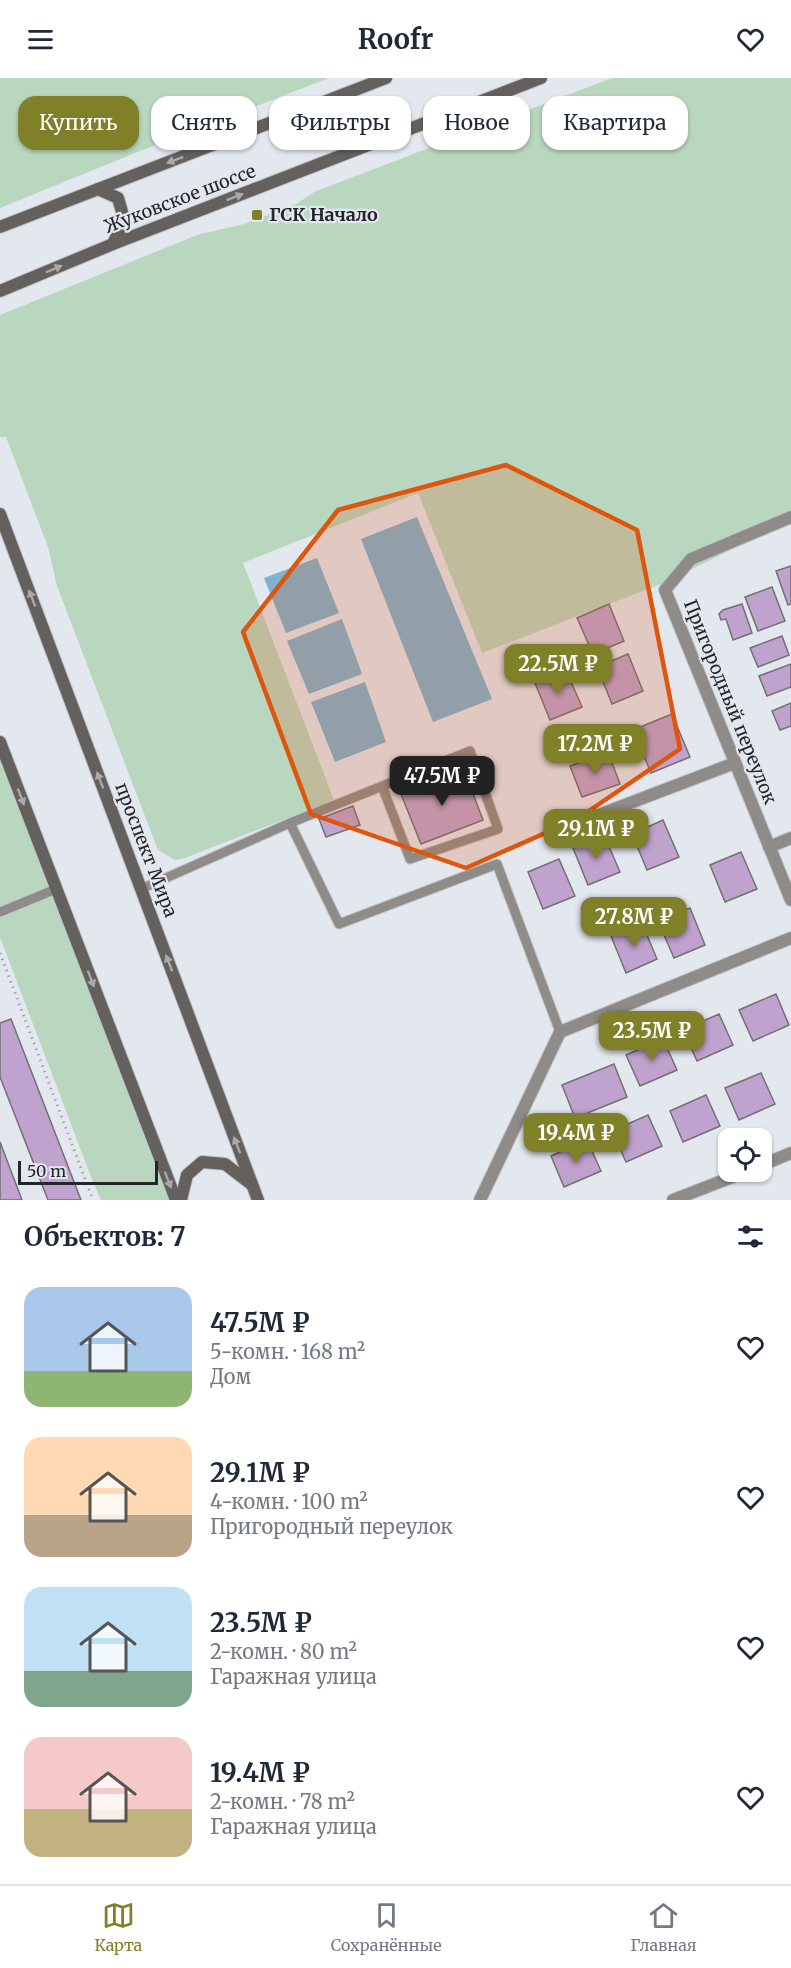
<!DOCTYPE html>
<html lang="ru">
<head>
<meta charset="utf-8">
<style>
	:root { --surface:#fff; --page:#f2f2f3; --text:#1f2937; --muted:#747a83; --line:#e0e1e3; --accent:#808028 }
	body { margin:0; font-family:Merriweather,serif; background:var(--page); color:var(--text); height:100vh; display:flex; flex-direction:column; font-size:22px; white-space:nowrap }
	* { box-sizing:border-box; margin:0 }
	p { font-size:20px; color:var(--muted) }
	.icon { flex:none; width:33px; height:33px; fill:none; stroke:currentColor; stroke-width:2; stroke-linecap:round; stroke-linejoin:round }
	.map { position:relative; height:1122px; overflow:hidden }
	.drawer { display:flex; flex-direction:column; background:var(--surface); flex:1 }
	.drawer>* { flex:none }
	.guide { position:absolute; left:18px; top:18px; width:756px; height:54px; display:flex; gap:12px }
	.tools { position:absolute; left:718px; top:1050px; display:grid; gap:12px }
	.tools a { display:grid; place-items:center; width:54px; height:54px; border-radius:12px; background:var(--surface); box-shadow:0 2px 4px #0004; font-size:30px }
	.scale { position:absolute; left:18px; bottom:15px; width:140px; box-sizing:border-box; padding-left:6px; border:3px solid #242528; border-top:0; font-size:16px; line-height:21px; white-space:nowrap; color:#242528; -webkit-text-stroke:4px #e3e7ee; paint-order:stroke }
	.price { position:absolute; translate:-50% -51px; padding:0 14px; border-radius:12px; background:var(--accent); color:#fff; font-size:20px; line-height:39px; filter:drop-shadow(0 2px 3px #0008) }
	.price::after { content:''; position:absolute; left:50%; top:36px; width:18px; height:14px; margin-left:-9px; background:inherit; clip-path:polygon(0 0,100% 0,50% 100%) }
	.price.selected { background:#222; color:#fff }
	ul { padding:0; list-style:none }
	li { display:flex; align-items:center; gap:18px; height:150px; padding:0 24px }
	li span { display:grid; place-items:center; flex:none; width:168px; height:120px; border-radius:18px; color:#555 }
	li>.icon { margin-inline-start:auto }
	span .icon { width:72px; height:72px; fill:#fffc; stroke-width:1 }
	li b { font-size:26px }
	h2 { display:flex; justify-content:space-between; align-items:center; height:72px; padding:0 24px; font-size:26px }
	.pill { padding:0 21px; border-radius:18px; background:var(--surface); box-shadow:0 2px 4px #0004; font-size:21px; line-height:54px }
	.pill.selected { background:var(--accent); color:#fff }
	header { display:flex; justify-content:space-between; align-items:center; height:78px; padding:0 24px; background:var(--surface); font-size:27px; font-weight:700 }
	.menu { display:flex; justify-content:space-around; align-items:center; height:84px; border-top:2px solid var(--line); background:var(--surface); font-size:16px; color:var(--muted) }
	.menu a { display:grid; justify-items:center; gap:3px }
	.menu .selected { color:var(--accent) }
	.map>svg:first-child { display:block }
</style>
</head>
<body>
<header><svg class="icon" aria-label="menu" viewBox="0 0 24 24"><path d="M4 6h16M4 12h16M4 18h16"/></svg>Roofr<svg class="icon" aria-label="heart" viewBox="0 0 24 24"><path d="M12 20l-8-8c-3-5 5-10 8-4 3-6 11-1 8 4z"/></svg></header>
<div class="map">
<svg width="791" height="1122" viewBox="0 0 791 1122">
	<rect width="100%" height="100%" fill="#e3e7ee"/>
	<!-- green -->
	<g fill="#b9d6be">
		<polygon points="0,0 329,0 140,73 0,130"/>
		<polygon points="612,0 791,0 791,443 661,506 482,575 418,415 243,485 334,722 185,780 175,782 158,772 57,508 48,469 6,359 0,359 0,237 197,157 244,146 279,133 298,125 314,114"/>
		<polygon points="0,678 170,1122 101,1122 93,1104 0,859"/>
	</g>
	<!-- water -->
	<g fill="#80b1cf">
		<polygon points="417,439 492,621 433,644 361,461"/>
		<polygon points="317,480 339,535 286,555 264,500"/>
		<polygon points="342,541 362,596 309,616 287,563"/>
		<polygon points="365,604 386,664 335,684 311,624"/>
	</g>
	<!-- building -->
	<g fill="#bfa3ce" stroke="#736f75" stroke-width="1.5">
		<polygon points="791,488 791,526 788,527 776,493"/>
		<polygon points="772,509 785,543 758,553 745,519"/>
		<polygon points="609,526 624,563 593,576 577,540"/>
		<polygon points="742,526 752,555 733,562 726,541 721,542 719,536 723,532"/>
		<polygon points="782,558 789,577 758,589 750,570"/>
		<polygon points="628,576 643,613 612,626 597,589"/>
		<polygon points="791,586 791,609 767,618 759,598"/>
		<polygon points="566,592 582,629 550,642 535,605"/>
		<polygon points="791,625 791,648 780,652 772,633"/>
		<polygon points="672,636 690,679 651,695 633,652"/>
		<polygon points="608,674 620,706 582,719 570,688"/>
		<polygon points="464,692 483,742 421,766 401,716"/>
		<polygon points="353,728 360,747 326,759 319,741"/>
		<polygon points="663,742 679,779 647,792 632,756"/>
		<polygon points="604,757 620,794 588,807 573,770"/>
		<polygon points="741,774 757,811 725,824 710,787"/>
		<polygon points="559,781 575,818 543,831 528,794"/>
		<polygon points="690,830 705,867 674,880 658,843"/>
		<polygon points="642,845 657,881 626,895 611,858"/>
		<polygon points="776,916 789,947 753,963 739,932"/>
		<polygon points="719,936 733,967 697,983 683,952"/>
		<polygon points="11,941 81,1122 48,1122 0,999 0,945"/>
		<polygon points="663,961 677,992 640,1008 626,977"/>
		<polygon points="614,986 627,1019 575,1040 562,1007"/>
		<polygon points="761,995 775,1026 739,1042 725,1010"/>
		<polygon points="706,1017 720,1048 683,1064 670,1033"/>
		<polygon points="648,1037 662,1068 626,1084 612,1053"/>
		<polygon points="587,1062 601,1093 564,1109 551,1078"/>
		<polygon points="0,1064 22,1122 0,1122"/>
	</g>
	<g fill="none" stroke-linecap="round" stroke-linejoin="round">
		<!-- lane casing -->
		<g stroke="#c1c4ca" stroke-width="11">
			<g id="lane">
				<polyline points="290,745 339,846 497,786 560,954"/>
				<polyline points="141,811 290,745 470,673 498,751 410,781 382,708"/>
				<polyline points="0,834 56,811"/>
			</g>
		</g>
		<!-- street casing -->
		<g stroke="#c1c4ca" stroke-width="14">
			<g id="street">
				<polyline points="791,439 691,481 665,512 791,822"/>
				<polyline points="567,749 735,685"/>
				<polyline points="769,769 791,760"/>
				<polyline points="762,1087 791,1075"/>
				<polyline points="480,1122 560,954 791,860"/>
				<polyline points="673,1122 745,1094"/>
			</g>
		</g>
		<!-- secondary casing -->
		<g stroke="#c1c4ca" stroke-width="14">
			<g id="secondary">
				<polyline points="98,111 118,120 124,141 113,166"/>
				<polyline points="0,149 386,0"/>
				<polyline points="0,213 113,166 541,0"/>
				<polyline points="0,436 258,1122"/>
				<polyline points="0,664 176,1122"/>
				<polyline points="181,1122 187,1097 202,1084 225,1086 251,1106"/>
			</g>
		</g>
		<!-- path -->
		<polyline stroke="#a3a6ac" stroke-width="3" stroke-dasharray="1.5 4.5" stroke-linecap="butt" points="0,875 93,1122"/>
		<!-- lane -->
		<use href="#lane" stroke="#8e8b89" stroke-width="9"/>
		<!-- street -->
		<use href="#street" stroke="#8e8b89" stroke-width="12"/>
		<!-- secondary -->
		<use href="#secondary" stroke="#64605d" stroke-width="12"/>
	</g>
	<!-- one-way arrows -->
	<defs><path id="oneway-solid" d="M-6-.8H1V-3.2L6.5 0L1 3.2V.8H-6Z" transform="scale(1.5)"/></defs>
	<g fill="#aaaaad">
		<use href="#oneway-solid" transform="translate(175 82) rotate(159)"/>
		<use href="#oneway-solid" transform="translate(235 119) rotate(-21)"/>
		<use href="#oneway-solid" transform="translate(54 191) rotate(-23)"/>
		<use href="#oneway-solid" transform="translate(32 520) rotate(-111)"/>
		<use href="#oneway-solid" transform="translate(100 702) rotate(-111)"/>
		<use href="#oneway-solid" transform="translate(21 719) rotate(69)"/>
		<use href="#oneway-solid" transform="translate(169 885) rotate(-111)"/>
		<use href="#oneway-solid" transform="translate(91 901) rotate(69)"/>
		<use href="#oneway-solid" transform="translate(237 1067) rotate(-111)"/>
		<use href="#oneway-solid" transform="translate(168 1102) rotate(69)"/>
	</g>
	<!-- marked area -->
	<path fill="#de560d" fill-opacity="0.2" stroke="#de560d" stroke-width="4.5" stroke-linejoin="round" d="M506 387 637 452 680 671 577 741 466 790 311 736 243 554 338 432Z"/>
	<!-- markers -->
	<rect fill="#808028" stroke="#e3e7ee" stroke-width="2" x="251" y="131" width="12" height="12" rx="3"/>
	<g text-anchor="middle" stroke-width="4.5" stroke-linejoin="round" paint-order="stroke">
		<!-- street labels -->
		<g font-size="18" fill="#242528" stroke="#e3e7ee">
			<text transform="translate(180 121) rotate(-21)" y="6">Жуковское шоссе</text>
			<text transform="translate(730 624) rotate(68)" y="6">Пригородный переулок</text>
			<text transform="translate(146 772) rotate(69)" y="6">проспект Мира</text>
		</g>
		<!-- poi labels -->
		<g font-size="18" font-weight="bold" fill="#242528" stroke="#e3e7ee" text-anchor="start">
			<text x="269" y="143">ГСК Начало</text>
		</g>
	</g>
</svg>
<div class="tools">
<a><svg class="icon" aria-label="locate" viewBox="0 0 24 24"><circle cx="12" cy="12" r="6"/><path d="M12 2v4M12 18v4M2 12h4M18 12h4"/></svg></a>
</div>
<div class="scale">50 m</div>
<b class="price" style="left:558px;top:617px">22.5M ₽</b>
<b class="price" style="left:595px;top:697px">17.2M ₽</b>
<b class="price selected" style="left:442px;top:729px">47.5M ₽</b>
<b class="price" style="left:596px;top:782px">29.1M ₽</b>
<b class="price" style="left:634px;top:870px">27.8M ₽</b>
<b class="price" style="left:652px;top:984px">23.5M ₽</b>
<b class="price" style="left:576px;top:1086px">19.4M ₽</b>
<div class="guide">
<a class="pill selected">Купить</a>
<a class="pill">Снять</a>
<a class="pill">Фильтры</a>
<a class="pill">Новое</a>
<a class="pill">Квартира</a>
</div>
</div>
<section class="drawer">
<h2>Объектов: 7<svg class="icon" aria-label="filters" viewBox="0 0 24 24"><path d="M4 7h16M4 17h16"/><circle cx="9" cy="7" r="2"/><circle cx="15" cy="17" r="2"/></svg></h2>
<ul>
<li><span style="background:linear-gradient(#a9c7e8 70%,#8fb573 0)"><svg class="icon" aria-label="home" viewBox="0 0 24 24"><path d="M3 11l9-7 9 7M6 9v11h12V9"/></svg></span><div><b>47.5M ₽</b><p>5-комн. · 168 m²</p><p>Дом</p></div><svg class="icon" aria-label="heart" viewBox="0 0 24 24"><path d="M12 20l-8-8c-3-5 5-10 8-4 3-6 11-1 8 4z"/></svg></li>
<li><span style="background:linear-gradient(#ffd9b3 65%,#b9a48a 0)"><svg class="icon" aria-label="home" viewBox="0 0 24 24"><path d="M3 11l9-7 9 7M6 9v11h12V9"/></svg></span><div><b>29.1M ₽</b><p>4-комн. · 100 m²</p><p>Пригородный переулок</p></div><svg class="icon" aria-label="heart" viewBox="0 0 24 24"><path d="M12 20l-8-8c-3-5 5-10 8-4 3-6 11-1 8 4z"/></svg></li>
<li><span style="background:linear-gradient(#bfe0f5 70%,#7fa58c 0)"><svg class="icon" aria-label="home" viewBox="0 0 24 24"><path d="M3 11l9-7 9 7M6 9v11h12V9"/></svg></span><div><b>23.5M ₽</b><p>2-комн. · 80 m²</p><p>Гаражная улица</p></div><svg class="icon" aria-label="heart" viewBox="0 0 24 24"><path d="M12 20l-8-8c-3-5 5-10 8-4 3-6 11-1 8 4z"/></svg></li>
<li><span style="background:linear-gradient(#f6c9c9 60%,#c2b280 0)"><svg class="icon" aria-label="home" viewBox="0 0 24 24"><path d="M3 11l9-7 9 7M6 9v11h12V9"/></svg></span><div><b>19.4M ₽</b><p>2-комн. · 78 m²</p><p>Гаражная улица</p></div><svg class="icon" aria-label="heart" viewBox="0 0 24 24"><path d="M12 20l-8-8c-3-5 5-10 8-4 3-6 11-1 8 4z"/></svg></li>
</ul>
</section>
<nav class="menu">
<a class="selected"><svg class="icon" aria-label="map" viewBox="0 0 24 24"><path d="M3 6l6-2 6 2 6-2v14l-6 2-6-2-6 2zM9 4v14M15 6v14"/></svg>Карта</a>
<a><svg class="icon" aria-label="saved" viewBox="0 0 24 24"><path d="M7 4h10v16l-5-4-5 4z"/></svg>Сохранённые</a>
<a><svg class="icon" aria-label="home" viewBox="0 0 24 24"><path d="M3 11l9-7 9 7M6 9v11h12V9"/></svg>Главная</a>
</nav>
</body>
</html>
